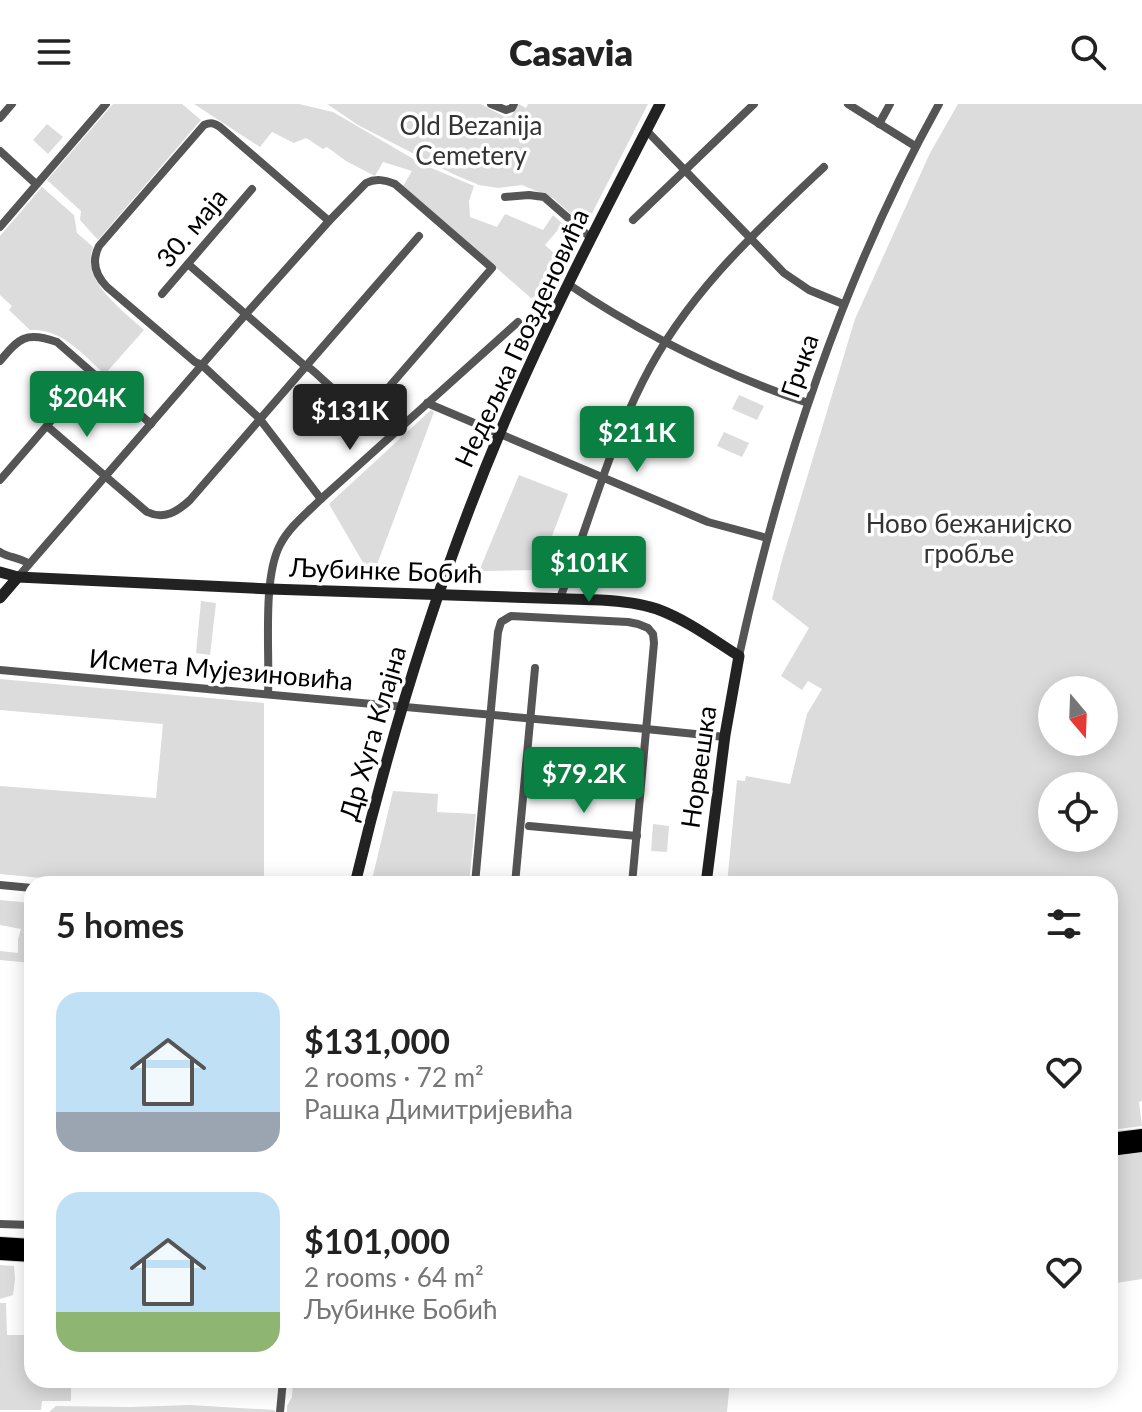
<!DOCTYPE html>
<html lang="en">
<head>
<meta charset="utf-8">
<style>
	:root { --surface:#fff; --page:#f6f6f6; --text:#222; --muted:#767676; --accent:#0b8043 }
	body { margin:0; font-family:Lato,sans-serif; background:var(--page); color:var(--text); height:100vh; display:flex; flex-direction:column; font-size:30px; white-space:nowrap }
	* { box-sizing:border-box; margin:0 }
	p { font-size:26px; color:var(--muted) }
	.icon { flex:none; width:44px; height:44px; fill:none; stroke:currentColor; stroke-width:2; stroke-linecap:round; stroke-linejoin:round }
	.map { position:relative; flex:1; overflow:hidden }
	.drawer { position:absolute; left:24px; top:772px; width:1094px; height:512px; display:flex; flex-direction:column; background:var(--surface); border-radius:24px; box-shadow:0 4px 20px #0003 }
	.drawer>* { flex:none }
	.needle { width:52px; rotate:161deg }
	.fabs { position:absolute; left:1038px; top:572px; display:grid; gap:16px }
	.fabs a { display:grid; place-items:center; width:80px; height:80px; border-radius:50%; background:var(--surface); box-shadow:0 4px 20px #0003; font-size:40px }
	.price { position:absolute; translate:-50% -68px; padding:0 18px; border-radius:8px; background:var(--accent); color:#fff; font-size:26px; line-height:52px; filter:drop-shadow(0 2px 4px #0008) }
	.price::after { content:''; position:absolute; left:50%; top:48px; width:24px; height:18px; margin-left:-12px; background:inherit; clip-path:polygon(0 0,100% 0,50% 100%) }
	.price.selected { background:#222; color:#fff }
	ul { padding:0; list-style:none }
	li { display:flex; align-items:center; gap:24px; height:200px; padding:0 32px }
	li span { display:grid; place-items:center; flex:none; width:224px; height:160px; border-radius:24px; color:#555 }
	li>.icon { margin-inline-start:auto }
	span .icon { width:96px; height:96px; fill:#fffc; stroke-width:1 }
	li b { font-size:34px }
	h2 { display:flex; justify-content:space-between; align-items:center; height:96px; padding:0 32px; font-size:34px }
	header { display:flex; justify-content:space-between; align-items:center; height:104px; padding:0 32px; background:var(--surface); font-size:36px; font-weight:800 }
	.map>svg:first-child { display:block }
</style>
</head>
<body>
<header><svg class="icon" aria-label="menu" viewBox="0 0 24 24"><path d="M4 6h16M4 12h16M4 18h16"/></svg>Casavia<svg class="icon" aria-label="search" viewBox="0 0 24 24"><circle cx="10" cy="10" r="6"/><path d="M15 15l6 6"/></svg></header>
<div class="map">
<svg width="1142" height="1308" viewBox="0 0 1142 1308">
	<rect width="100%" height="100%" fill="#fff"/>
	<!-- green -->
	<g fill="#dcdcdc" fill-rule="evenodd">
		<polygon points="113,0 182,0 201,16 98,136 80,116 81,107 47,76"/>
		<polygon points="194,0 299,0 333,8 422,60 474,82 469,97 470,113 497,123 505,110 543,126 553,111 563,120 545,141 568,162 547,208 403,82 412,67 383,58 375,72 346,57 327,43 323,45 306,34 294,39 272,28 260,43"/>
		<polygon points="327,0 481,0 505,13 511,12 519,0 526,4 528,0 648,0 585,123 553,94 522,81 498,84 479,81 453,70 358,21"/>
		<path d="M958 0H1142V997L1139 998 1142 1022 1110 1026V780H727L737 676 745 677 746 672 790 680 807 610 822 585 808 577 802 586 781 572 809 524 772 495 782 456 855 215 930 49ZM1052 586H1104V638H1052ZM1052 682H1104V734H1052Z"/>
		<polygon points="47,20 63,33 48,50 33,36"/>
		<path d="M42 83 74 111 77 129 93 143C80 177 122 205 144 226L105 270C83 251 62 224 30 226L9 206 12 202 0 191V132Z"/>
		<polygon points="739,291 764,302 757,316 732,305"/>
		<polygon points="431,306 434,308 372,474 329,400"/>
		<polygon points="724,328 749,339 742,353 717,342"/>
		<polygon points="519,371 568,390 539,466 479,467"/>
		<polygon points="201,497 216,499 210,551 196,549"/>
		<polygon points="0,575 264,599 264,780 104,780 0,770 0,682 156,694 163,620 0,606"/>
		<polygon points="393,687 438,690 437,708 476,710 469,780 371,780"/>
		<polygon points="653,720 669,722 667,748 651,747"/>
		<polygon points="0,796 32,799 32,859 0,856 0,847 18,849 18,835 21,825 0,821"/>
		<polygon points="1142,1044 1142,1175 1110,1180 1110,1048"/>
		<polygon points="0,1161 14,1162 15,1175 13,1191 0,1195"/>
		<polygon points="0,1199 6,1199 7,1231 31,1231 32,1276 71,1276 71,1297 42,1297 41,1306 0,1306"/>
		<polygon points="293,1276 730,1276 727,1308 287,1308 287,1302 292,1293"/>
		<polygon points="190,1301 275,1306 275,1308 49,1308 56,1302 130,1303"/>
	</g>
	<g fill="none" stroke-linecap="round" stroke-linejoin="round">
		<!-- primary casing -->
		<g stroke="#dbdbdb" stroke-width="14">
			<g id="primary">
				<polyline points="1110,1035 1142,1031"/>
				<polyline points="1110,1046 1142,1042"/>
				<polyline points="0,1139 32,1141"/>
				<polyline points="0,1150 32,1152"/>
			</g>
		</g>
		<!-- street -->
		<g stroke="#555" stroke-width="8">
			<polyline points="491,0 506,6 512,4 514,0"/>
			<polyline points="848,0 915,42"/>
			<polyline points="0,14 12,0"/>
			<polyline points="879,20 890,0"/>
			<polyline points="646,26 784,169 809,186 843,200"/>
			<polyline points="0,47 36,80"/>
			<polyline points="505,93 529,91 544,93 591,134"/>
			<polyline points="633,116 754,0"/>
			<polyline points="0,123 106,0"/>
			<path d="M568 180C642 230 723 270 808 299"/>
			<polyline points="162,190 252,85"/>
			<path d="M0 257C19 234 26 227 57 238L151 320"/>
			<polyline points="427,299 708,418 767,434"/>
			<path d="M47 322 147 408C164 416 177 408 190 396L419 132"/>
			<polyline points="0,376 76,288"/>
			<path d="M321 395 259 314 202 261 195 258 107 183C95 171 91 158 99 142L204 21C211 18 214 19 220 23L329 117"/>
			<path d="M0 448C9 454 20 453 29 460"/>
			<path d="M18 473 246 210 329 117 366 79C376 74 385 76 395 80L492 164 382 291C349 309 335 285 311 265L305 262 188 160"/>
			<path d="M560 494C588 422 608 346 643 277 686 191 755 128 824 63"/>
			<path d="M739 552C781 360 843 172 939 0"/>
			<polyline points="0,566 646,625 725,633"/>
			<path d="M268 590C270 550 262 475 280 441 289 423 307 409 321 395L518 218"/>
			<polyline points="529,722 637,732"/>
			<polyline points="475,780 498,528 501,518 511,512 628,518 638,520 648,524 653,530 654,539 632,780"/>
			<polyline points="515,780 535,564"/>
			<polyline points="0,781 32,784"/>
			<polyline points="0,1120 32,1121"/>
			<polyline points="280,1308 283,1276"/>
		</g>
		<!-- secondary -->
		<g stroke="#222" stroke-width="11">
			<path d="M0 468 18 473 270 485 601 496C620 497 639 499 657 505 687 516 712 535 739 552L725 631 706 780"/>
			<polyline points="0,494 18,473"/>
			<path d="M355 780C392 625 439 473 501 326 548 215 604 108 660 0"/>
		</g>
		<!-- primary -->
		<use href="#primary" stroke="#000" stroke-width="12"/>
	</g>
	<g text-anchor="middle" stroke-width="7" stroke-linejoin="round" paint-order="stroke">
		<!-- park labels -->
		<g font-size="26" fill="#333" stroke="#fff">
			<text x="471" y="31">Old Bezanija<tspan x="471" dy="30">Cemetery</tspan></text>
			<text x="969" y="429">Ново бежанијско<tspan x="969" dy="30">гробље</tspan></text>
		</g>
		<!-- street labels -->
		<g font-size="26" fill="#000" stroke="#fff">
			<text transform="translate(192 124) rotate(-50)" y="9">30. маја</text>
			<text transform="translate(522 234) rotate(-65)" y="9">Недељка Гвозденовића</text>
			<text transform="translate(800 262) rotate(-71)" y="9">Грчка</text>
			<text transform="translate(386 467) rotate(2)" y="9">Љубинке Бобић</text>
			<text transform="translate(221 566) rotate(5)" y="9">Исмета Мујезиновића</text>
			<text transform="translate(373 629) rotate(-74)" y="9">Др Хуга Клајна</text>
			<text transform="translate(699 663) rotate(-82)" y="9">Норвешка</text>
		</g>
	</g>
</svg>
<div class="fabs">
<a><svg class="needle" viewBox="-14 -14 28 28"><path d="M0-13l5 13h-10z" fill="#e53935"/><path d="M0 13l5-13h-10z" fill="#767676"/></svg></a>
<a><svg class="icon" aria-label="locate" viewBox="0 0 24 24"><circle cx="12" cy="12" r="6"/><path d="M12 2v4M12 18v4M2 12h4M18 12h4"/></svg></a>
</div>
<b class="price" style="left:87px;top:335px">$204K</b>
<b class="price selected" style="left:350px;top:348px">$131K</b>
<b class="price" style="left:637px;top:370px">$211K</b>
<b class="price" style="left:589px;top:500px">$101K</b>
<b class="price" style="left:584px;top:711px">$79.2K</b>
<section class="drawer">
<h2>5 homes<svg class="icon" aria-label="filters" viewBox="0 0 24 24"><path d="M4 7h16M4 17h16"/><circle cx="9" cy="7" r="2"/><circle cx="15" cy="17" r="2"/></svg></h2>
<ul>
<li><span style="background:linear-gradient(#bfe0f5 75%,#9aa5b1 0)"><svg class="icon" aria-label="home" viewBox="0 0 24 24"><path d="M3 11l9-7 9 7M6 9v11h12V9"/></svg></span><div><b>$131,000</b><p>2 rooms · 72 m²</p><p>Рашка Димитријевића</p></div><svg class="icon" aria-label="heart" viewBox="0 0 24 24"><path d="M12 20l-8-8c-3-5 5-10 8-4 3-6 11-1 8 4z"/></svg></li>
<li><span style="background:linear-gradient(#bfe0f5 75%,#8fb573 0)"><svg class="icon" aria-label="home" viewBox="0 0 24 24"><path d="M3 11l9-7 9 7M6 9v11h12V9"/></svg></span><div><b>$101,000</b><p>2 rooms · 64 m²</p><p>Љубинке Бобић</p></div><svg class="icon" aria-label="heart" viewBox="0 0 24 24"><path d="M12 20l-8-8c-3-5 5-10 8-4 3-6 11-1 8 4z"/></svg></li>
</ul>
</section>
</div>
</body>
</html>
